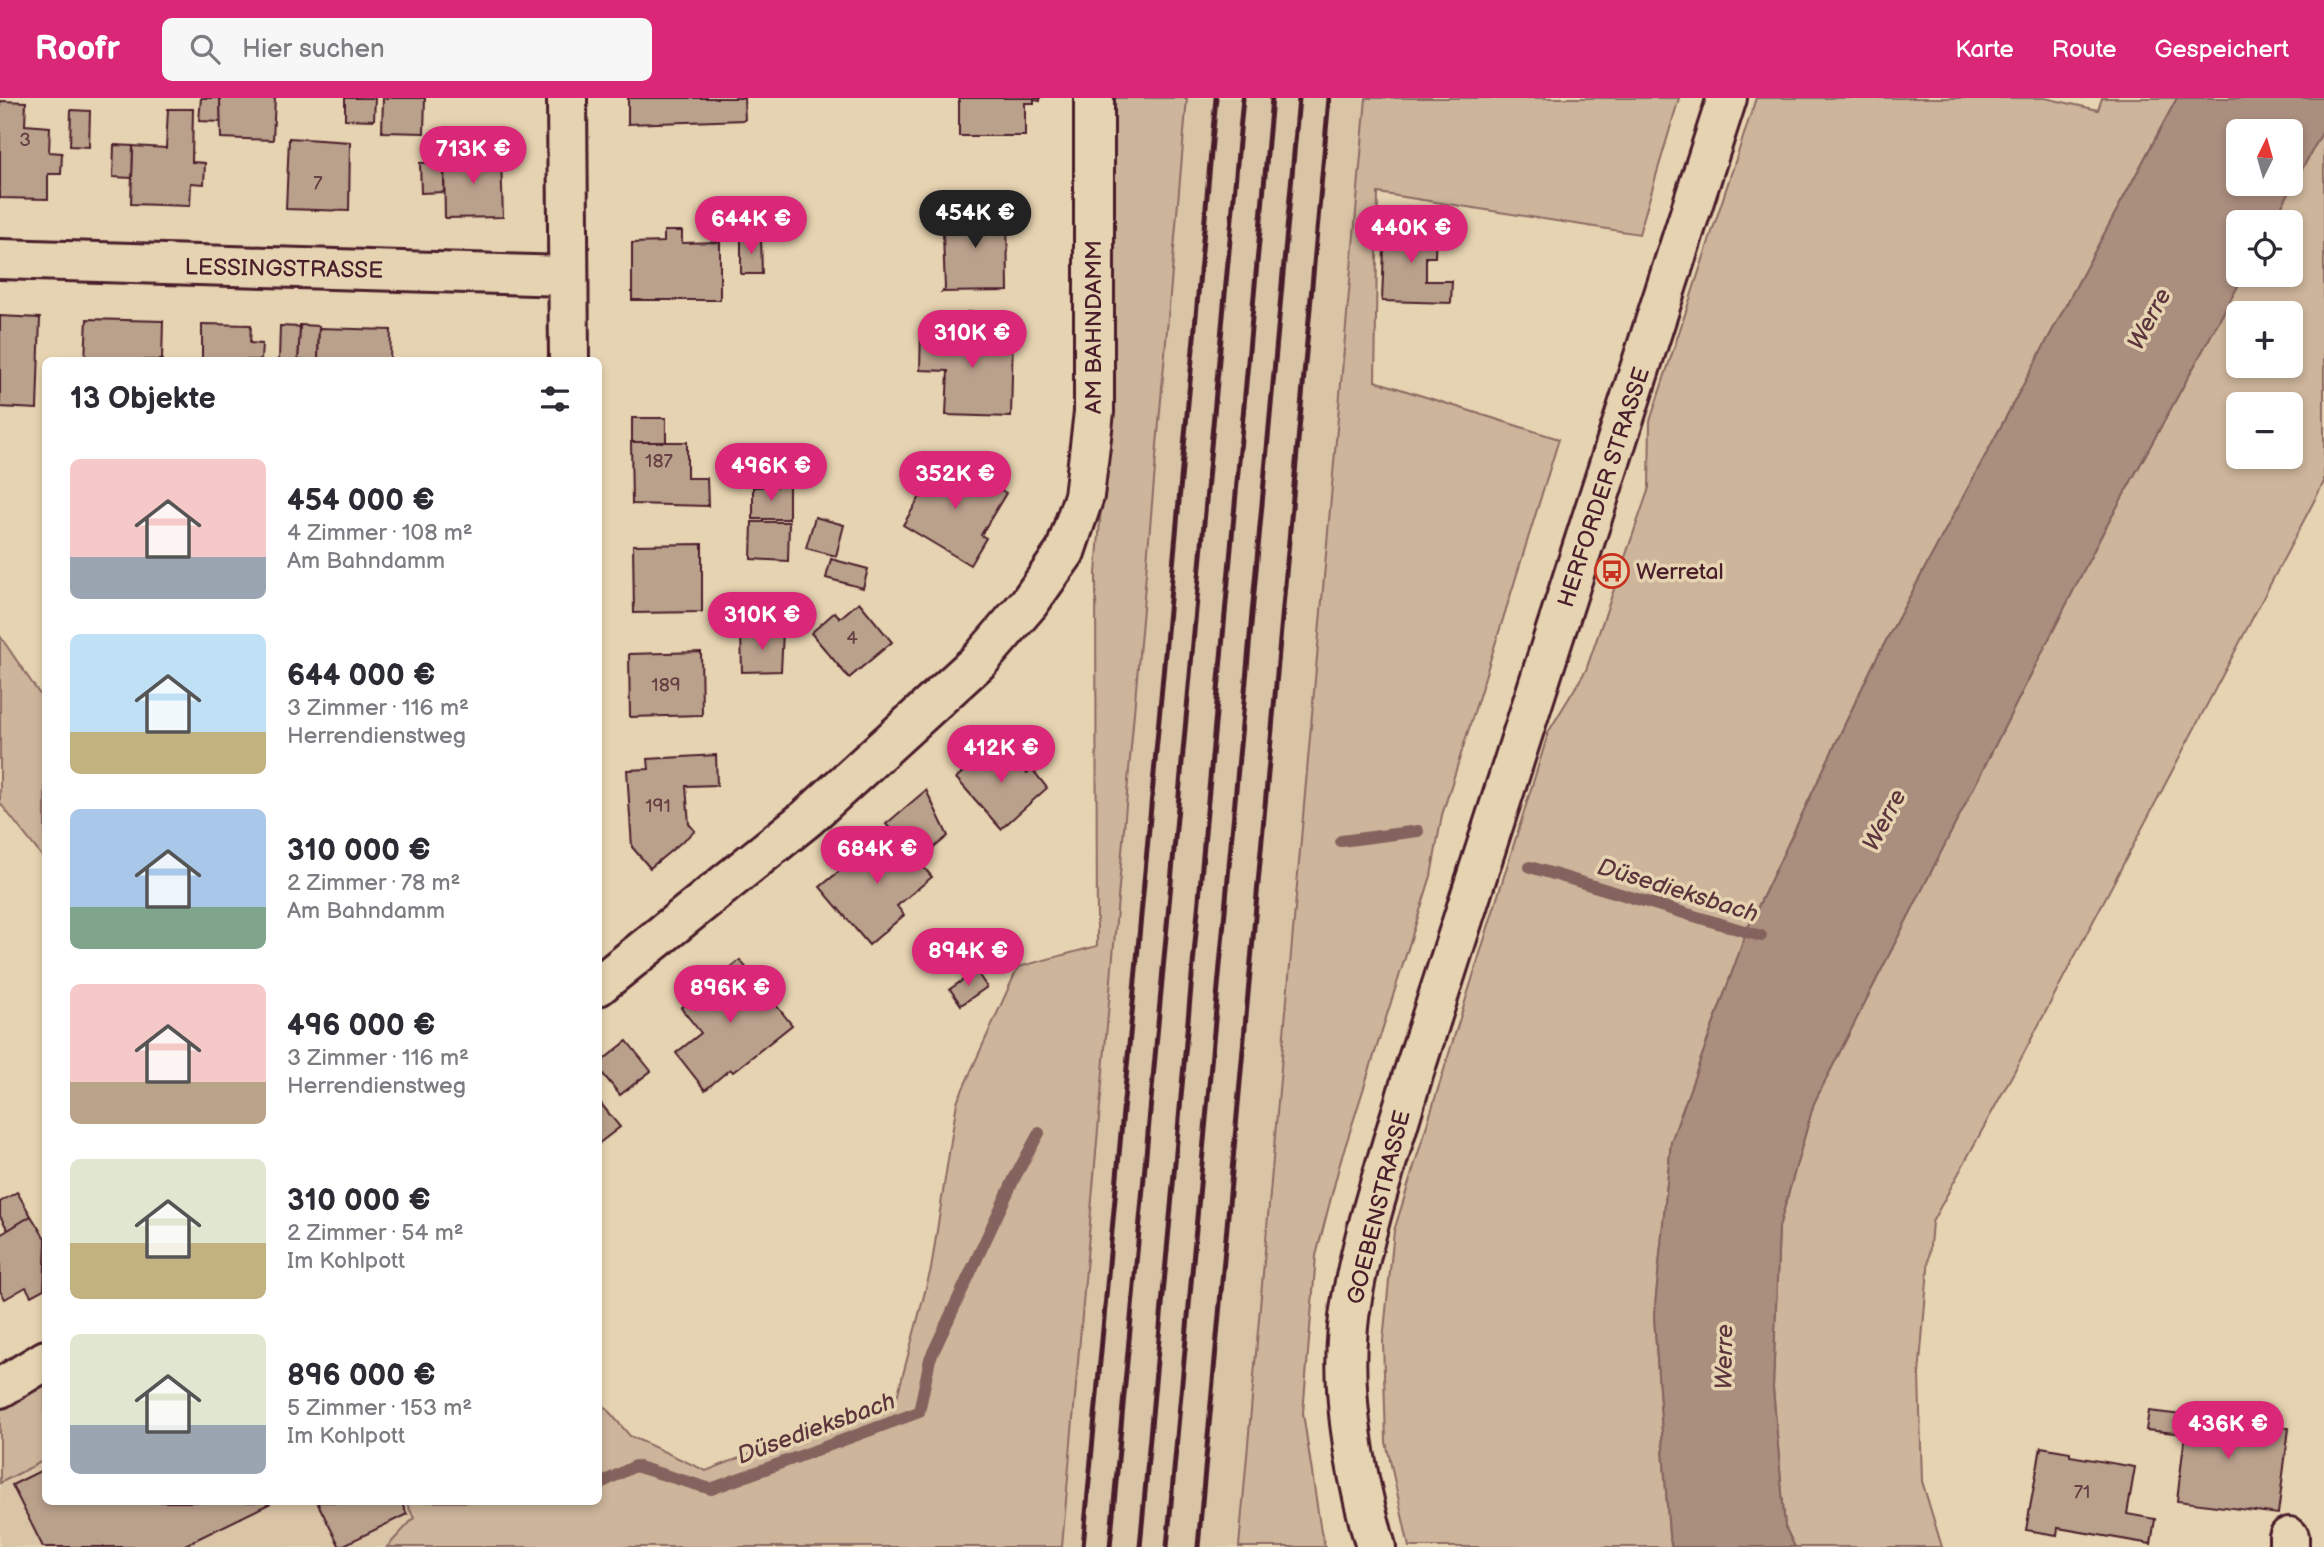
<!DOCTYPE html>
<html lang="de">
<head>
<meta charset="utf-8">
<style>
	:root { --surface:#fff; --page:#f7f7f7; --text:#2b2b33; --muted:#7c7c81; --accent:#db2777 }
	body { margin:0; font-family:"Balsamiq Sans",sans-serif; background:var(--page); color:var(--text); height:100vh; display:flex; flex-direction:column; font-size:26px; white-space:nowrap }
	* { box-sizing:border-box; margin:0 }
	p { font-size:23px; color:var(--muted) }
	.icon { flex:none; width:38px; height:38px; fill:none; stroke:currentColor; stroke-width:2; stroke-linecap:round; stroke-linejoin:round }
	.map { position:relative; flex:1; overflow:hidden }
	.sheet { position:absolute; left:42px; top:259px; width:560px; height:1148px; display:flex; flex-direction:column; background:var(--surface); border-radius:10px; box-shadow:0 4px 10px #0003 }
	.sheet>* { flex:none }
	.needle { width:46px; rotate:5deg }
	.buttons { position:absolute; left:2226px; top:21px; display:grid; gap:14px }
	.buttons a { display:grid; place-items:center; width:77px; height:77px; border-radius:10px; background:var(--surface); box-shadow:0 4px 10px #0003; font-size:35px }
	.price { position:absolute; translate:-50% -60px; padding:0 16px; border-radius:24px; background:var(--accent); color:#fff; font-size:23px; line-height:46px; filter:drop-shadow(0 2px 4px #0008) }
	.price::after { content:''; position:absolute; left:50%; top:42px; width:21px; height:16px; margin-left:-10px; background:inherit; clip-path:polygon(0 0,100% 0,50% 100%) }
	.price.on { background:#222; color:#fff }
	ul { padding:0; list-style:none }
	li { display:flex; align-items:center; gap:21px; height:175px; padding:0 28px }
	li span { display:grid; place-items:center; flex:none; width:196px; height:140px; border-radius:10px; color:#555 }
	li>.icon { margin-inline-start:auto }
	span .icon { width:84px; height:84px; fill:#fffc; stroke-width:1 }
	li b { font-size:30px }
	h2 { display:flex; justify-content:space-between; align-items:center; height:84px; padding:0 28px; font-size:30px }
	header { display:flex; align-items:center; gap:42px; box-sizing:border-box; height:98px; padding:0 35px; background:var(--accent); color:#fff }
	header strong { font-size:33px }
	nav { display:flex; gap:38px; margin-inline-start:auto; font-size:24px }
	.search { width:490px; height:63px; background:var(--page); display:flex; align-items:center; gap:18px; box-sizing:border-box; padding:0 24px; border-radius:10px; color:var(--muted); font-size:26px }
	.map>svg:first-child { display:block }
</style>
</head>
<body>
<header>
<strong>Roofr</strong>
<div class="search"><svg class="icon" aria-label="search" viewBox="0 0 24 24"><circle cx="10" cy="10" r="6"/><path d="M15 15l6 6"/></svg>Hier suchen</div>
<nav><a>Karte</a><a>Route</a><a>Gespeichert</a></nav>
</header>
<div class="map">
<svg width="2324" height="1449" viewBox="0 0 2324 1449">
	<rect width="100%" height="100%" fill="#e6d3b1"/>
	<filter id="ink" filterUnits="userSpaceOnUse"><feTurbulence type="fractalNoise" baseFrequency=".0143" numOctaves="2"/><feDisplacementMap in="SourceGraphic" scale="14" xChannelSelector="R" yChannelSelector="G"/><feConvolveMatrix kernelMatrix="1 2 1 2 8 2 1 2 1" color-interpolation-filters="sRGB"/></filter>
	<g filter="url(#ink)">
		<!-- built -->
		<g fill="#d9c4a6">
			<polygon points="1187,0 1366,0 1344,278 1239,1449 1062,1449"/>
			<polygon points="45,1362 46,1404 406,1404 414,1420 387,1449 0,1449 0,1385"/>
		</g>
		<!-- green -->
		<g fill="#cdb59b" stroke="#8c6a63" stroke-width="2" fill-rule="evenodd">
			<polygon points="1111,0 1187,0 1062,1449 387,1449 414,1420 406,1404 598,1404 599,1302 630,1338 706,1373 897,1299 931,1171 957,1004 1018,869 1097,848 1096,476 1106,341"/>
			<polygon points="1366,0 1679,0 1639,136 1378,95 1375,283 1559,341 1442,717 1431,778 1340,1065 1316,1158 1303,1315 1321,1434 1325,1449 1239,1449"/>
			<polygon points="1756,0 2045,0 2098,12 2102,0 2177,0 1873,567 1748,830 1671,1044 1654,1218 1669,1437 1672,1449 1409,1449 1386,1344 1383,1243 1394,1133 1549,633 1586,572 1649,390 1650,323"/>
			<path d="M2324 31V384L2015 972 1932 1124 1919 1277 1922 1383 1942 1449H1795L1785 1429 1773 1290 1779 1129 1814 1005 2100 440 2244 177H2291V124H2273ZM2238 215H2291V268H2238ZM2238 306H2291V359H2238Z"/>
			<polygon points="0,538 45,604 45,762 0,705"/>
			<polygon points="45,1283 45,1362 0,1385 0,1310"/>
		</g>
		<!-- water -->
		<path fill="#aa8e7e" stroke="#84625d" stroke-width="2" fill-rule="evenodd" d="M2177 0H2324V31L2273 124H2238V177H2244L2100 440 1814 1005 1779 1129 1773 1290 1785 1429 1795 1449H1672L1669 1437 1654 1218 1671 1044 1748 830 1873 567ZM2238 33H2291V86H2238Z"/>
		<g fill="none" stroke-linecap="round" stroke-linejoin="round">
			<!-- stream -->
			<g stroke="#84625d" stroke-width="12">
				<polyline points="1341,743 1418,733"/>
				<polyline points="1530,769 1761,838"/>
				<polyline points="601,1385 635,1368 711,1391 919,1314 930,1261 1015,1079 1039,1035"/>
			</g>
		</g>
		<!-- building -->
		<g fill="#baa18c" stroke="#4a1f2b" stroke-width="2">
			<polygon points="201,0 220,0 221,24 199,23"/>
			<polygon points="220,0 275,0 273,42 221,40"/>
			<polygon points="345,0 375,0 374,22 345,21"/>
			<polygon points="383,0 425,0 424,35 382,34"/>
			<polygon points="628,0 744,0 745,22 628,26"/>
			<polygon points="959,0 1040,0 1040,3 1034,2 1034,5 1025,5 1025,38 959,38"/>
			<polygon points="0,3 26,4 25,27 50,29 49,54 62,55 61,76 48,76 48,101 0,100"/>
			<polygon points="168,11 193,11 192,64 205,65 204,86 191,85 190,108 131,106 133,48 166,50"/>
			<polygon points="71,12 90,13 89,49 70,48"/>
			<polygon points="289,40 350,44 349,113 286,111"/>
			<polygon points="114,47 133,48 132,80 113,79"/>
			<polygon points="454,49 474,49 474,61 501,61 503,119 445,120 444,62 454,63"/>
			<polygon points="444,64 444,94 421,95 420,65"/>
			<polygon points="942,110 1007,110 1008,193 942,194 945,191"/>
			<polygon points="1385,124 1436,126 1435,159 1426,159 1426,183 1452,183 1451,205 1382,203"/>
			<polygon points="664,133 682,133 682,145 720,144 720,202 632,202 632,145 664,144"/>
			<polygon points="741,140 761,140 762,176 741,176"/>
			<polygon points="967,214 1007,215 1006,235 966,234"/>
			<polygon points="0,218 40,220 37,311 0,309"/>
			<polygon points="87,221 163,223 162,262 85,262"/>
			<polygon points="202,226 251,227 250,245 262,246 261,262 202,262"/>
			<polygon points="300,227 319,228 318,262 298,262"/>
			<polygon points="280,228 300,229 298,262 279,262"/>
			<polygon points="319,230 391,232 390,262 318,262"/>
			<polygon points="921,232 1013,235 1011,319 946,317 948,273 920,272"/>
			<rect x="632" y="320" width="34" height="25"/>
			<polygon points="687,344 687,380 707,380 708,408 632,406 631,344"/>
			<polygon points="944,359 1006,395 981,437 986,440 970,467 903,427"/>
			<polygon points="789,388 789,421 753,421 753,389"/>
			<polygon points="815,419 844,427 836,458 806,450"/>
			<polygon points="752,424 789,424 788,463 751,461"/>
			<polygon points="702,446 702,514 634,515 633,447"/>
			<polygon points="831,461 868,471 863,490 826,480"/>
			<polygon points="859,504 892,544 849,580 811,535 835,514 840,520"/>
			<polygon points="741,534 783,534 781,573 742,574"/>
			<polygon points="701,554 702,617 630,619 629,556"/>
			<polygon points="998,643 1027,675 1032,671 1047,690 1001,731 956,680"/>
			<polygon points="716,657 717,687 686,688 689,726 695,733 650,770 632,749 627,672 649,671 648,661"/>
			<polygon points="926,692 948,738 918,763 886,726"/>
			<polygon points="891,731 932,779 897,808 904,817 869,847 820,789"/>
			<polygon points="740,862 792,927 733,974 730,971 705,992 676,955 701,935 681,910"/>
			<polygon points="976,873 987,889 961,907 950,891"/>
			<polygon points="627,943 651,973 620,997 598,970 598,966"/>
			<polygon points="598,1002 620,1029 598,1046"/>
			<polygon points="17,1094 31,1118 8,1132 0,1118 0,1104"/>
			<polygon points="31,1118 46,1142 44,1191 31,1198 26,1189 5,1201 0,1193 0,1137"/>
			<polygon points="2149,1313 2289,1330 2278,1416 2177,1403 2185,1336 2146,1332"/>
			<polygon points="2041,1349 2070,1354 2070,1358 2135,1369 2127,1416 2155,1421 2151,1446 2058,1430 2057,1437 2026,1432"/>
			<polygon points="46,1370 46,1404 273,1404 181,1449 43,1449 12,1387"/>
			<polygon points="317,1404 401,1404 407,1416 340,1449"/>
		</g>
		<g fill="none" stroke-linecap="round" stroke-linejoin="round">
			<!-- street casing -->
			<g stroke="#4a1f2b" stroke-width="44">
				<g id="street">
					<polyline points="567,0 569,262"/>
					<polyline points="0,161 567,178"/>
					<polyline points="598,888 807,720 980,562 1029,505 1065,454 1084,398 1094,314 1094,0"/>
					<polyline points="0,1290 46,1262"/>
					<polyline points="2289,1439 2289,1449"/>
				</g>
			</g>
			<!-- primary casing -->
			<g stroke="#4a1f2b" stroke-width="44">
				<path id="primary" d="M1376 1449C1354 1374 1337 1279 1352 1200 1365 1127 1390 1055 1411 983L1727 0"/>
			</g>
			<!-- street -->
			<use href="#street" stroke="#e6d3b1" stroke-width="38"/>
			<!-- primary -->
			<use href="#primary" stroke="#e6d3b1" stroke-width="38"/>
			<!-- rail -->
			<g stroke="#4a1f2b" stroke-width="5">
				<polyline points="1083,1449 1216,0"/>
				<polyline points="1110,1449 1243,0"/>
				<polyline points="1140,1449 1272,0"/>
				<polyline points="1167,1449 1299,0"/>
				<polyline points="1198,1449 1329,0"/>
			</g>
		</g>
	</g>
	<!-- icons -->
	<defs>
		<g id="bus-ring" transform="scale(1.75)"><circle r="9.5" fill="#e6d3b1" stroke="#c8321e" stroke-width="1.5"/><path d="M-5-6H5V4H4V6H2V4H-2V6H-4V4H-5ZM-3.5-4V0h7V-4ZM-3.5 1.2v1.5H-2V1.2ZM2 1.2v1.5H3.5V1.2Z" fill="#c8321e"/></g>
	</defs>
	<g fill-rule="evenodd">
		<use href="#bus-ring" x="1612" y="473"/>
	</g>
	<g text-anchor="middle" stroke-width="7" stroke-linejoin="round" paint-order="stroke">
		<!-- number labels -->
		<g font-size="19" fill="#664043">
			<text x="25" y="48">3</text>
			<text x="318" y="91">7</text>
			<text x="659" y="369">187</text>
			<text x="852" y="546">4</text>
			<text x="666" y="593">189</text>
			<text x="658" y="714">191</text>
			<text x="2082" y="1400">71</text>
		</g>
		<!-- street labels -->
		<g font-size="23" fill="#4a1f2b" stroke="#e6d3b1">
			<text transform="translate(284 170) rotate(1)" y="8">LESSINGSTRASSE</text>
			<text transform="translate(1093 229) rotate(-90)" y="8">AM BAHNDAMM</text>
			<text transform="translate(1603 389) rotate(-72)" y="8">HERFORDER STRASSE</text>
			<text transform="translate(1378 1109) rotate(-76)" y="8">GOEBENSTRASSE</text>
		</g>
		<!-- poi labels -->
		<g font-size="23" fill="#4a1f2b" stroke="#e6d3b1" text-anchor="start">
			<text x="1636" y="481">Werretal</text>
		</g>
		<!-- water labels -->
		<g font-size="24" font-style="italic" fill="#5d353c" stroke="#e6d3b1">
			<text transform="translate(2149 221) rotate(-62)" y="8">Werre</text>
			<text transform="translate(1884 722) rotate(-62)" y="8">Werre</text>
			<text transform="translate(1678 792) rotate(17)" y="8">Düsedieksbach</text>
			<text transform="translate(1724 1259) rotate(-89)" y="8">Werre</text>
			<text transform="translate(816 1330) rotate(-20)" y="8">Düsedieksbach</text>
		</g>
	</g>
</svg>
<div class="buttons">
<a><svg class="needle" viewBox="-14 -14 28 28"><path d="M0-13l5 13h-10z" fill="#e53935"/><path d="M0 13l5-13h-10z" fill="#7c7c81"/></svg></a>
<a><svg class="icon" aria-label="locate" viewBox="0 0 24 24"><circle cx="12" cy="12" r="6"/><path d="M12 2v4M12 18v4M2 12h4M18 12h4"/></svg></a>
<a>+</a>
<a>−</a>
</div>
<b class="price" style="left:473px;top:88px">713K €</b>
<b class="price on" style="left:975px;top:152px">454K €</b>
<b class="price" style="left:751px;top:158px">644K €</b>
<b class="price" style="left:1411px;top:167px">440K €</b>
<b class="price" style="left:972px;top:272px">310K €</b>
<b class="price" style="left:771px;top:405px">496K €</b>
<b class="price" style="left:955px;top:413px">352K €</b>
<b class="price" style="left:762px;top:554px">310K €</b>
<b class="price" style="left:1001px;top:687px">412K €</b>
<b class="price" style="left:877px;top:788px">684K €</b>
<b class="price" style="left:968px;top:890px">894K €</b>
<b class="price" style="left:730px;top:927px">896K €</b>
<b class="price" style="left:2228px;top:1363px">436K €</b>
<section class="sheet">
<h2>13 Objekte<svg class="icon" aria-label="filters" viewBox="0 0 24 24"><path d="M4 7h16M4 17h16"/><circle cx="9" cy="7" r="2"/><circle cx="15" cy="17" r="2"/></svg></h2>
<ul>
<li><span style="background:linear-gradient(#f6c9c9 70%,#9aa5b1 0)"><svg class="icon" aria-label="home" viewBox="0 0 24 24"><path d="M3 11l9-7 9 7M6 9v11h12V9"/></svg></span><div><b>454 000 €</b><p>4 Zimmer · 108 m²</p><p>Am Bahndamm</p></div></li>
<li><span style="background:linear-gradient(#bfe0f5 70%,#c2b280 0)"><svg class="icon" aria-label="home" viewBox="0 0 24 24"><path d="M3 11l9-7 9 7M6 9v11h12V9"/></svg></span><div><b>644 000 €</b><p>3 Zimmer · 116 m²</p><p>Herrendienstweg</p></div></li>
<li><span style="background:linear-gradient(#a9c7e8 70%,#7fa58c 0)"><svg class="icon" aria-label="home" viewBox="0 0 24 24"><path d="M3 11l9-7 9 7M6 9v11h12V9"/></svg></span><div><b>310 000 €</b><p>2 Zimmer · 78 m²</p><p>Am Bahndamm</p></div></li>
<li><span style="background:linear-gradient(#f6c9c9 70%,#b9a48a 0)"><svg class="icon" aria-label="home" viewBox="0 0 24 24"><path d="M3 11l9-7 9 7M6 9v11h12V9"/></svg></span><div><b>496 000 €</b><p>3 Zimmer · 116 m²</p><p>Herrendienstweg</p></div></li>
<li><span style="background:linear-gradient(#dfe7d0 60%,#c2b280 0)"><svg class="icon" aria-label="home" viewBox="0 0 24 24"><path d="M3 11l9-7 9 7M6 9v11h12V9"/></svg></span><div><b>310 000 €</b><p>2 Zimmer · 54 m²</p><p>Im Kohlpott</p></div></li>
<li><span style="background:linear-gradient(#dfe7d0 65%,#9aa5b1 0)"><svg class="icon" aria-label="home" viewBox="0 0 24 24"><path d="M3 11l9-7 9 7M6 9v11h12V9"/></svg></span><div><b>896 000 €</b><p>5 Zimmer · 153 m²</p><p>Im Kohlpott</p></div></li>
</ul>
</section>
</div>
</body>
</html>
